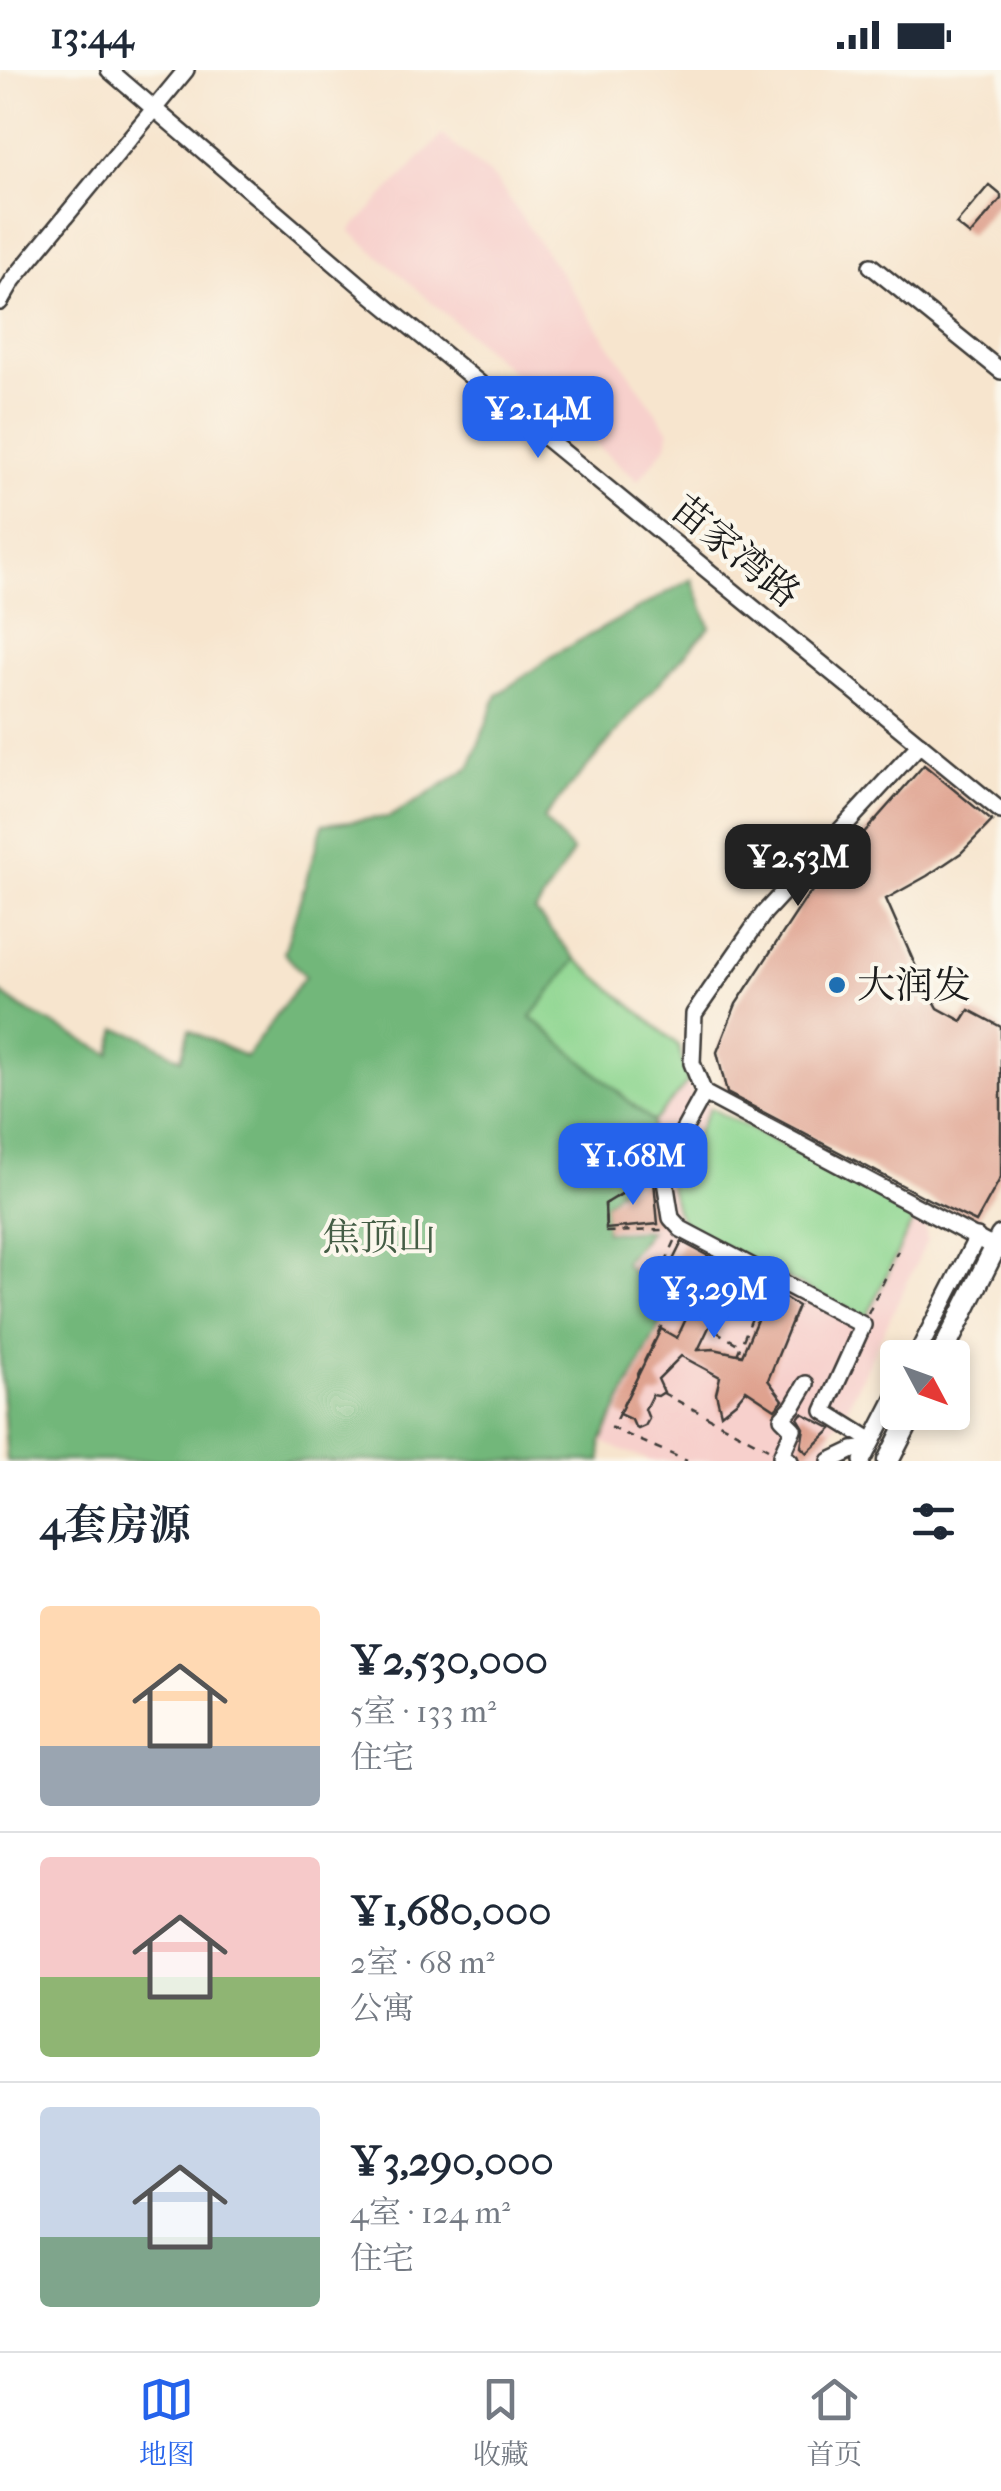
<!DOCTYPE html>
<html lang="zh">
<head>
<meta charset="utf-8">
<style>
	:root { --surface:#fff; --page:#f6f6f7; --text:#1f2937; --muted:#747a83; --line:#e0e1e3; --accent:#2563eb }
	body { margin:0; font-family:"IM FELL French Canon","Noto Serif SC",serif; background:var(--page); color:var(--text); height:100vh; display:flex; flex-direction:column; font-size:38px; white-space:nowrap }
	* { box-sizing:border-box; margin:0 }
	p { font-size:32px; color:var(--muted) }
	.icon { flex:none; width:55px; height:55px; fill:none; stroke:currentColor; stroke-width:2; stroke-linecap:round; stroke-linejoin:round }
	.map { position:relative; height:1391px; overflow:hidden }
	.sheet { display:flex; flex-direction:column; background:var(--surface); flex:1 }
	.sheet>* { flex:none }
	.needle { width:65px; rotate:131deg }
	.controls { position:absolute; left:880px; top:1270px; display:grid; gap:20px }
	.controls a { display:grid; place-items:center; width:90px; height:90px; border-radius:10px; background:var(--surface); box-shadow:0 5px 15px #0003; font-size:50px }
	.price { position:absolute; translate:-50% -85px; padding:0 22px; border-radius:20px; background:var(--accent); color:#fff; font-size:32px; line-height:65px; filter:drop-shadow(0 2px 5px #0008) }
	.price::after { content:''; position:absolute; left:50%; top:60px; width:30px; height:22px; margin-left:-15px; background:inherit; clip-path:polygon(0 0,100% 0,50% 100%) }
	.price.active { background:#222; color:#fff }
	ul { padding:0; list-style:none }
	li { display:flex; align-items:center; gap:30px; height:250px; padding:0 40px }
	li+li { border-top:2px solid var(--line) }
	li span { display:grid; place-items:center; flex:none; width:280px; height:200px; border-radius:10px; color:#555 }
	li>.icon { margin-inline-start:auto }
	span .icon { width:120px; height:120px; fill:#fffc; stroke-width:1 }
	li b { font-size:42px }
	h2 { display:flex; justify-content:space-between; align-items:center; height:120px; padding:0 40px; font-size:42px }
	.status { display:flex; justify-content:space-between; align-items:center; height:70px; padding:0 50px; background:var(--surface); direction:ltr }
	.status svg { height:28px; fill:currentColor }
	.tabs { display:flex; justify-content:space-around; align-items:center; height:140px; border-top:2px solid var(--line); background:var(--surface); font-size:28px; color:var(--muted) }
	.tabs a { display:grid; justify-items:center; gap:5px }
	.tabs .active { color:var(--accent) }
	.map>svg:first-child { display:block }
</style>
</head>
<body>
<div class="status"><b>13:44</b><svg viewBox="0 0 49 12"><path d="M0 12V9h3v3zM5 12V6h3v6zM10 12V3h3v9zM15 12V0h3v12zM26 1h20v11H26zM47 4h2v5h-2z"/></svg></div>
<div class="map">
<svg width="1001" height="1391" viewBox="0 0 1001 1391">
	<rect width="100%" height="100%" fill="#fbf7ec"/>
	<filter id="ink" filterUnits="userSpaceOnUse"><feTurbulence type="fractalNoise" baseFrequency=".01" numOctaves="2"/><feDisplacementMap in="SourceGraphic" scale="20" xChannelSelector="R" yChannelSelector="G"/><feConvolveMatrix kernelMatrix="1 2 1 2 8 2 1 2 1" color-interpolation-filters="sRGB"/></filter>
	<filter id="wash" filterUnits="userSpaceOnUse"><feTurbulence type="fractalNoise" baseFrequency=".0048" numOctaves="4" result="noise"/><feDisplacementMap in="SourceGraphic" scale="40" xChannelSelector="R" yChannelSelector="G"/><feGaussianBlur stdDeviation="2.25" result="paint"/><feColorMatrix in="noise" values="0 0 0 0 0 0 0 0 0 0 0 0 0 0 0 0 0 1.4 0 .05"/><feComposite in="paint" operator="in"/></filter>
	<g filter="url(#wash)">
		<rect width="100%" height="100%" fill="#f7e5ce"/>
		<!-- built -->
		<g fill="#f7d0cc">
			<polygon points="442,65 496,110 669,361 667,375 638,411 350,161"/>
			<polygon points="531,947 678,975 693,1028 916,1144 925,1154 927,1171 845,1342 833,1359 821,1391 651,1391 601,1372 666,1240 624,1193 649,1161 606,1162 605,1134 647,1092"/>
		</g>
		<!-- green -->
		<g fill="#8ed690" stroke="#557956" stroke-width="2.5">
			<polygon points="576,889 678,975 688,1012 653,1052 531,947"/>
			<polygon points="710,1038 916,1144 866,1248 702,1166 682,1151 676,1140 669,1111 678,1086 697,1063"/>
		</g>
		<!-- forest -->
		<polygon fill="#72b77a" stroke="#476a4b" stroke-width="2.5" points="692,509 710,557 643,631 543,749 573,782 535,842 576,889 531,947 653,1052 647,1092 605,1134 606,1162 650,1160 624,1193 667,1240 601,1372 602,1391 7,1391 0,1285 0,922 22,938 110,984 117,959 143,967 181,989 189,960 246,987 305,906 284,883 323,754 389,747 422,728 470,697 497,625 557,583"/>
		<g id="blocks">
			<!-- building -->
			<g fill="#dfa28f">
				<polygon points="989,115 1001,125 1001,129 970,165 956,154"/>
				<polygon points="924,695 992,751 961,783 927,806 886,829 916,897 938,938 962,951 969,940 1001,957 1001,1107 976,1152 932,1131 727,1023 717,982 736,934 806,828"/>
				<polygon points="643,1111 654,1111 658,1154 606,1159 605,1134"/>
				<polygon points="682,1172 736,1201 698,1280 714,1279 742,1285 770,1219 798,1236 768,1310 783,1330 775,1339 746,1320 736,1332 721,1344 716,1323 720,1307 681,1286 658,1309 664,1322 658,1326 652,1325 645,1339 649,1349 645,1356 638,1359 635,1357 632,1350 619,1344 661,1259 677,1268 699,1221 666,1204"/>
				<polygon points="802,1343 832,1359 807,1383 801,1377 804,1358 798,1348"/>
			</g>
		</g>
	</g>
	<g filter="url(#ink)">
		<use href="#blocks" fill-opacity="0" stroke="#3d3a37" stroke-width="2.5"/>
		<g fill="none" stroke-linecap="round" stroke-linejoin="round">
			<!-- minor casing -->
			<g stroke="#3d3a37" stroke-width="20">
				<g id="minor">
					<polyline points="109,0 373,226 1001,741"/>
					<polyline points="871,196 1001,301"/>
					<polyline points="0,232 13,210 186,0"/>
					<polyline points="704,1023 692,993 694,944 764,843 920,674"/>
					<polyline points="915,1288 977,1167"/>
					<polyline points="872,1371 824,1341 863,1255 681,1159 671,1148 663,1098 704,1023 1001,1181"/>
					<polyline points="790,1391 781,1386 793,1359 782,1348 793,1336 806,1314"/>
					<polyline points="830,1391 853,1380 869,1378"/>
					<polyline points="862,1391 898,1321"/>
				</g>
			</g>
			<!-- major casing -->
			<g stroke="#3d3a37" stroke-width="25">
				<g id="major">
					<polyline points="940,1288 1001,1166"/>
					<polyline points="888,1391 913,1342"/>
				</g>
			</g>
			<!-- path -->
			<g stroke="#3d3a37" stroke-width="2.5" stroke-dasharray="8 8" stroke-linecap="butt">
				<polyline points="651,1111 643,1111 605,1134 606,1162 662,1160"/>
				<polyline points="675,1171 660,1204 690,1241"/>
				<polyline points="738,1205 712,1259 741,1276"/>
				<polyline points="677,1228 669,1240 612,1358 687,1391"/>
				<polyline points="868,1244 898,1181"/>
				<polyline points="737,1285 765,1216"/>
				<polyline points="663,1323 768,1379"/>
			</g>
			<!-- minor -->
			<use href="#minor" stroke="#fff" stroke-width="15"/>
			<!-- major -->
			<use href="#major" stroke="#fff" stroke-width="20"/>
		</g>
	</g>
	<!-- markers -->
	<circle fill="#1f6fb2" stroke="#fbf7ec" stroke-width="4" cx="837" cy="915" r="10"/>
	<g text-anchor="middle" stroke-width="8" stroke-linejoin="round" paint-order="stroke">
		<!-- street labels -->
		<g font-size="38" fill="#1c1c1c" stroke="#fbf7ec">
			<text transform="translate(736 481) rotate(39)" y="13">苗家湾路</text>
		</g>
		<!-- poi labels -->
		<g font-size="38" fill="#1c1c1c" stroke="#fbf7ec" text-anchor="start">
			<text x="857" y="928">大润发</text>
		</g>
		<!-- park labels -->
		<g font-size="38" fill="#445d45" stroke="#fbf7ec">
			<text x="379" y="1180">焦顶山</text>
		</g>
	</g>
</svg>
<div class="controls">
<a><svg class="needle" viewBox="-14 -14 28 28"><path d="M0-13l5 13h-10z" fill="#e53935"/><path d="M0 13l5-13h-10z" fill="#747a83"/></svg></a>
</div>
<b class="price" style="left:538px;top:391px">¥2.14M</b>
<b class="price active" style="left:798px;top:839px">¥2.53M</b>
<b class="price" style="left:633px;top:1138px">¥1.68M</b>
<b class="price" style="left:714px;top:1271px">¥3.29M</b>
</div>
<section class="sheet">
<h2>4套房源<svg class="icon" aria-label="filters" viewBox="0 0 24 24"><path d="M4 7h16M4 17h16"/><circle cx="9" cy="7" r="2"/><circle cx="15" cy="17" r="2"/></svg></h2>
<ul>
<li><span style="background:linear-gradient(#ffd9b3 70%,#9aa5b1 0)"><svg class="icon" aria-label="home" viewBox="0 0 24 24"><path d="M3 11l9-7 9 7M6 9v11h12V9"/></svg></span><div><b>¥2,530,000</b><p>5室 · 133 m²</p><p>住宅</p></div></li>
<li><span style="background:linear-gradient(#f6c9c9 60%,#8fb573 0)"><svg class="icon" aria-label="home" viewBox="0 0 24 24"><path d="M3 11l9-7 9 7M6 9v11h12V9"/></svg></span><div><b>¥1,680,000</b><p>2室 · 68 m²</p><p>公寓</p></div></li>
<li><span style="background:linear-gradient(#c9d6e8 65%,#7fa58c 0)"><svg class="icon" aria-label="home" viewBox="0 0 24 24"><path d="M3 11l9-7 9 7M6 9v11h12V9"/></svg></span><div><b>¥3,290,000</b><p>4室 · 124 m²</p><p>住宅</p></div></li>
</ul>
</section>
<nav class="tabs">
<a class="active"><svg class="icon" aria-label="map" viewBox="0 0 24 24"><path d="M3 6l6-2 6 2 6-2v14l-6 2-6-2-6 2zM9 4v14M15 6v14"/></svg>地图</a>
<a><svg class="icon" aria-label="saved" viewBox="0 0 24 24"><path d="M7 4h10v16l-5-4-5 4z"/></svg>收藏</a>
<a><svg class="icon" aria-label="home" viewBox="0 0 24 24"><path d="M3 11l9-7 9 7M6 9v11h12V9"/></svg>首页</a>
</nav>
</body>
</html>
